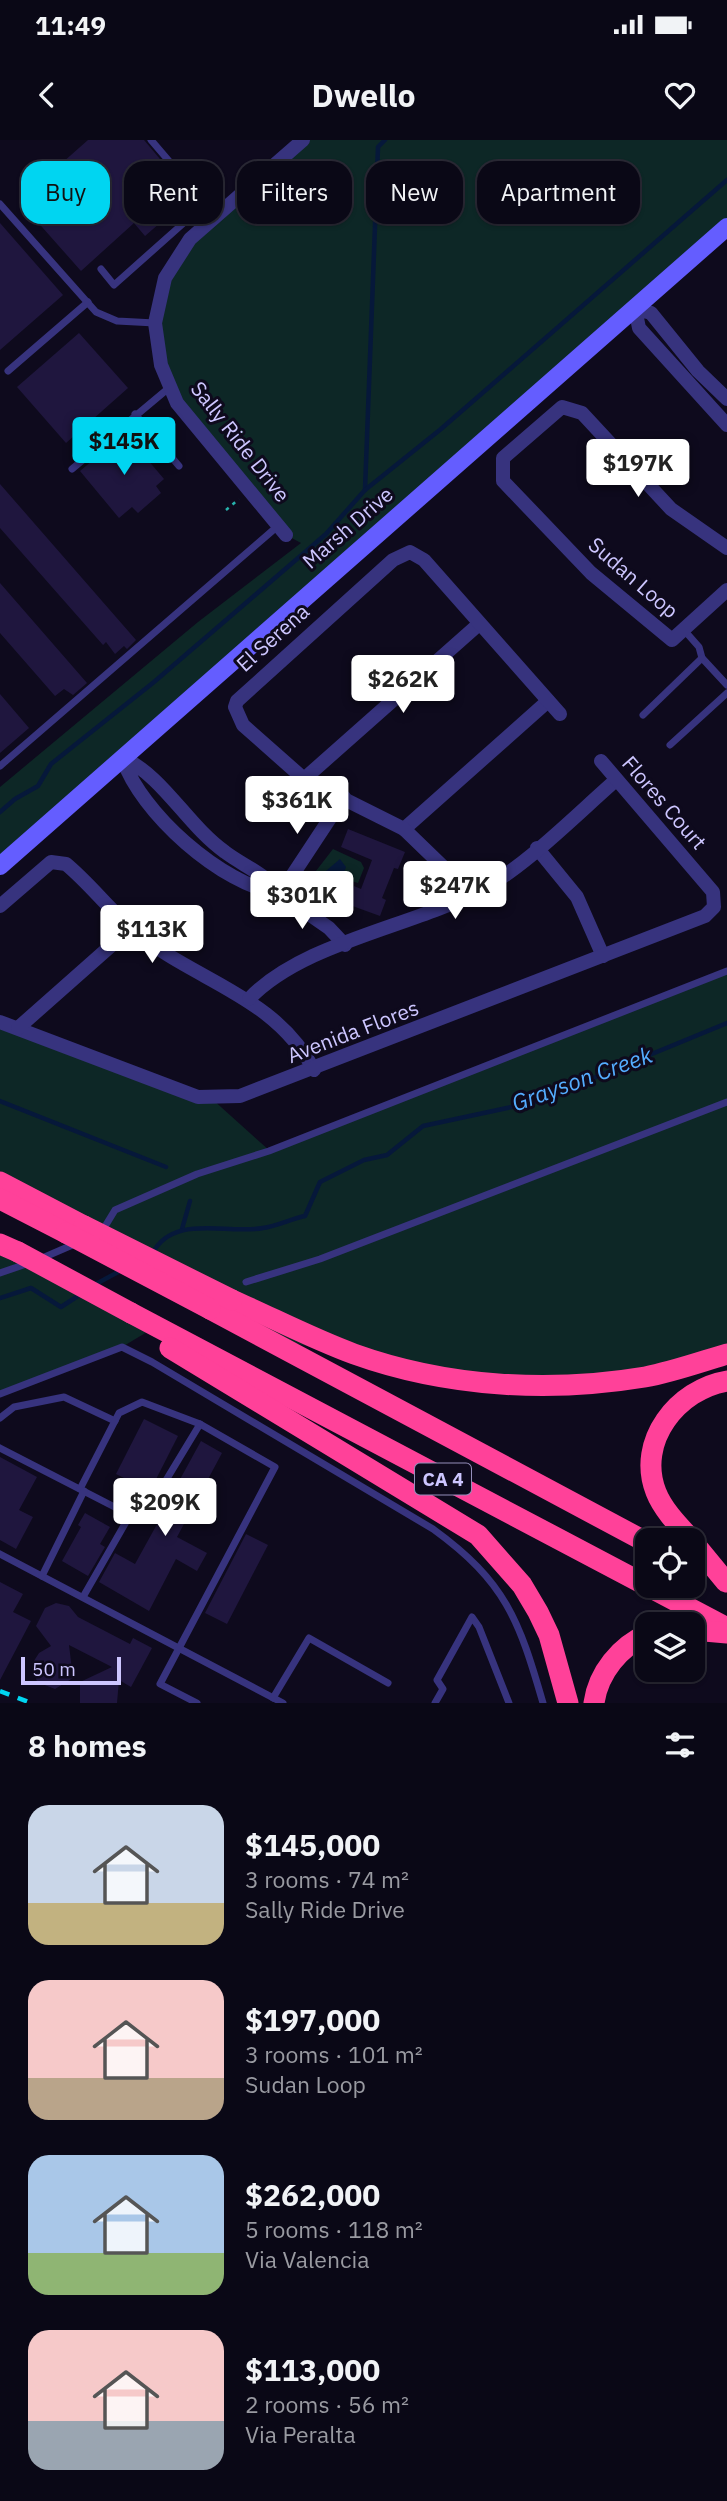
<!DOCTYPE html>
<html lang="en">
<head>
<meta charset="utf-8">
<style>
	:root { --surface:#0a0816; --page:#181623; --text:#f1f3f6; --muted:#999aa1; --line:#2a2935; --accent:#00d5f1 }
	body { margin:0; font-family:"IBM Plex Sans",sans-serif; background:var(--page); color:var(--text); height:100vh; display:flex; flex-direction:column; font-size:26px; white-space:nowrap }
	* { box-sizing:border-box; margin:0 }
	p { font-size:23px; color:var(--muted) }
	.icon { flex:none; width:38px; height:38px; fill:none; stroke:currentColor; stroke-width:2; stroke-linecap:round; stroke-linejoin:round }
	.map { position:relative; height:1563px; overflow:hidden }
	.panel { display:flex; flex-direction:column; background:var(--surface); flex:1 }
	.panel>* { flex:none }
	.top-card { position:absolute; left:21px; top:21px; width:686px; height:63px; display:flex; gap:14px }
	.controls { position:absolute; left:635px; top:1388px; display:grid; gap:14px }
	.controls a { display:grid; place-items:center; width:70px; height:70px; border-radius:14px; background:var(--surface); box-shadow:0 2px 5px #0004,0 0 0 2px var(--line); font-size:35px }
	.scale { position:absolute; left:21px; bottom:18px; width:100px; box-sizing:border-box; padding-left:7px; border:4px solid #cdc6ff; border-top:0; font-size:19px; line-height:24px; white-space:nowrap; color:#cdc6ff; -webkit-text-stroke:5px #0e0a1d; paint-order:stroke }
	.price { position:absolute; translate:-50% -60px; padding:0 16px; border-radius:7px; background:#fff; color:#222; font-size:23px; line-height:46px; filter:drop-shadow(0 2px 4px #0008) }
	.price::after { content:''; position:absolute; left:50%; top:42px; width:21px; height:16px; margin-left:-10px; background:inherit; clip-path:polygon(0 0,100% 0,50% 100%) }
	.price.active { background:var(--accent); color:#111 }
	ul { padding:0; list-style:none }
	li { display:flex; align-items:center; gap:21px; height:175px; padding:0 28px }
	li span { display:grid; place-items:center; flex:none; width:196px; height:140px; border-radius:21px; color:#555 }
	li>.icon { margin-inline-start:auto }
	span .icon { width:84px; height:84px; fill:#fffc; stroke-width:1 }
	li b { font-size:30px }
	h2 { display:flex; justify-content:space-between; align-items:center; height:84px; padding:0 28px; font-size:30px }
	.chip { padding:0 24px; border-radius:21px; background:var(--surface); box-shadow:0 2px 5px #0004,0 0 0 2px var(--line); font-size:24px; line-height:63px }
	.chip.active { background:var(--accent); color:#111 }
	.status { display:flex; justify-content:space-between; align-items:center; height:49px; padding:0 35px; background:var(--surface); direction:ltr }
	.status svg { height:19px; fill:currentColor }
	header { display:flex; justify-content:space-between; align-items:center; height:91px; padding:0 28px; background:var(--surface); font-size:32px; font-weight:700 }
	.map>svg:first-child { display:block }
</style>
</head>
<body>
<div class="status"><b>11:49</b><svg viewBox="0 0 49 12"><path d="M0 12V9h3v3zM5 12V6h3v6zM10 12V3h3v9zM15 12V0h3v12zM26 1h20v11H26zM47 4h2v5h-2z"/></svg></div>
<header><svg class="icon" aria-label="back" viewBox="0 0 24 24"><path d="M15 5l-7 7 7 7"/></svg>Dwello<svg class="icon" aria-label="heart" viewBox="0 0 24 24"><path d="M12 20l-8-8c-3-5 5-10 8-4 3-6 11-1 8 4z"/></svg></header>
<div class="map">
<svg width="727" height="1563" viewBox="0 0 727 1563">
	<rect width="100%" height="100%" fill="#0e0a1d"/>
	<!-- green -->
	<g fill="#0d2726">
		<polygon points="303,0 727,0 727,86 0,726 0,647 198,482 301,403 286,395 177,263 155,183 165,138 190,99"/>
		<polygon points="333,709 361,722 364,728 358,743 351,741 324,754 309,740"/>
		<polygon points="727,831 727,1214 647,1237 438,1236 263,1196 0,1059 0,882 211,958 270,1011"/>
		<polygon points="0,1103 157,1186 122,1207 0,1254"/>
	</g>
	<!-- water -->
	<polygon fill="#06183a" points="340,719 346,727 343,735 339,734 327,743 320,736"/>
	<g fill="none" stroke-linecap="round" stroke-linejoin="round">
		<!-- stream -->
		<g stroke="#06183a" stroke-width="4.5">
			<polyline points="365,350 378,7 385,0"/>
			<polyline points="0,672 15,659 38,646 51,624 154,542 326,394 365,350 441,289 727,40"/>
			<polyline points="0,961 166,1027"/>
			<polyline points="182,1089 190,1061"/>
			<path d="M152 1114C173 1073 226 1095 263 1088 277 1086 291 1079 305 1076L320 1042 364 1020 387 1015 423 986 535 962 727 883"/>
			<polyline points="94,1145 120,1131"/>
			<polyline points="0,1158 31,1148 61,1167 81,1154"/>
		</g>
	</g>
	<!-- building -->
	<g fill="#1f163e">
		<polygon points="88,0 144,0 191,56 145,96 134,83 81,131 19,61"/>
		<polygon points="0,83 63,155 0,210"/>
		<polygon points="79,193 128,248 66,303 17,247"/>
		<polygon points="125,293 164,339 156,346 161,353 138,373 132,367 119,378 80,331"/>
		<polygon points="0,344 136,500 127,509 124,506 115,514 106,502 103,505 0,388"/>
		<polygon points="0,443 87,543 73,555 64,549 55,556 0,493"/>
		<polygon points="0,554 29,588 0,613"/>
		<polygon points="348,689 405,712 398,729 394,728 382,758 386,760 380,776 347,764 354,746 361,749 372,720 341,707"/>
		<polygon points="144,1279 178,1296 150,1351 116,1334"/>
		<polygon points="201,1301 222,1313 177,1397 207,1413 197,1431 176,1419 149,1471 99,1442 115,1413 135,1424 166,1368 159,1364 167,1351 172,1354"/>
		<polygon points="0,1317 37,1337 19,1370 33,1377 16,1409 0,1400"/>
		<polygon points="85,1373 110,1387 100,1404 105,1407 88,1436 62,1421 81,1387 78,1385"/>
		<polygon points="246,1394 268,1405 227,1484 205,1473"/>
		<polygon points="0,1442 23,1454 13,1472 31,1481 0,1540"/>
		<polygon points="56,1463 69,1466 78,1477 130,1504 133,1498 152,1508 131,1547 119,1540 117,1563 80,1563 80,1542 112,1527 69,1505 73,1538 55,1549 37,1542 32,1524 39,1513 51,1506 36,1486 45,1468"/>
	</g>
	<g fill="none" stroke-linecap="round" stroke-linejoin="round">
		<!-- path -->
		<polyline stroke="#27b2ac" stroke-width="2.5" stroke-dasharray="3.5 5" stroke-linecap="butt" points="226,370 239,359"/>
		<!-- lane -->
		<g stroke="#37337e" stroke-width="7">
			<polyline points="151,0 216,76"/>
			<polyline points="0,64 96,172 117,181 155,183"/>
			<polyline points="101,129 114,145 205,64"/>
			<polyline points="8,231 88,162"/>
			<polyline points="135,274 179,326"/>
			<polyline points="72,329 170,247"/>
			<polyline points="684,490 699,507 702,518 727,545"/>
			<polyline points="643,575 702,518"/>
			<polyline points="670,605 727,553"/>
			<polyline points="0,626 279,385"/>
			<polyline points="101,1093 115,1070 197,1034 269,1011 727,831"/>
			<polyline points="40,1119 77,1103"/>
			<polyline points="0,1133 29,1123"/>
			<polyline points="246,1142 320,1119 727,962"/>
			<path d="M0 1254 122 1207 152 1222 433 1389C506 1442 519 1480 543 1563"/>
			<polyline points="0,1278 14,1267 64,1257 115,1281"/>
			<polyline points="0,1308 134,1377 148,1370 200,1284 275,1327 160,1544 197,1563"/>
			<polyline points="80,1349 119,1273 142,1262 200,1284"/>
			<polyline points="0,1414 283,1563"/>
			<polyline points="42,1436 84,1351"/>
			<polyline points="83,1457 130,1375"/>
			<polyline points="273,1558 309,1498 388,1543"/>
			<polyline points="435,1563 443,1549 437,1540 472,1477 479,1487 509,1563"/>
		</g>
		<!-- street -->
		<g stroke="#37337e" stroke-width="14">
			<polyline points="727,259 698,231 651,173 635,168 639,188 727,285"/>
			<polyline points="286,395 177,263 161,225 155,183 165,138 190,99 303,0"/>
			<polyline points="727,408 671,369 582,273 562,267 503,318 503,341 591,433 672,500 727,450"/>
			<path d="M122 617C164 637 187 685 225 712 245 727 265 733 280 754 222 745 140 673 122 617Z"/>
			<polyline points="304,639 479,484"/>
			<polyline points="344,657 280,754 329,788 345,805"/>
			<polyline points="404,689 548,561"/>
			<polyline points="537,708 577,757 603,816"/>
			<polyline points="469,756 463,746 404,689 304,639 243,585 235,567 237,561 393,420 410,412 424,420 560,574"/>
			<path d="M0 766 51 722 66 724C89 743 108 768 131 788 193 842 273 853 314 930"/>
			<path d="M249 859C302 803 410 787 479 751 522 730 578 673 616 640"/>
			<polyline points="0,882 198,957 240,956 705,776 714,767 713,752 601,621"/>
			<polyline points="18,888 131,788"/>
		</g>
		<!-- secondary -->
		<polyline stroke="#645dff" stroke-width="18" points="0,726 727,87"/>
		<!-- highway -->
		<g stroke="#ff4199" stroke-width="21">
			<polyline points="0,1042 84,1086"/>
			<polyline points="0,1059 66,1093"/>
			<polyline points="0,1104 18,1112"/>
			<path d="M232 1160C273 1178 313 1199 354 1214 446 1247 549 1253 645 1237 672 1232 700 1222 727 1214"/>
			<polyline points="210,1169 648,1403"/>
			<polyline points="131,1173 727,1488"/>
			<polyline points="170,1208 478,1395 522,1445 538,1472 549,1495 568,1563"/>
			<path d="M692 1400C679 1386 663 1370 656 1352 636 1301 678 1249 727 1241"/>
			<polyline points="693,1402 726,1442"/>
			<polyline points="693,1490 727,1493"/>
			<path d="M594 1563C598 1533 620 1506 648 1494"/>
		</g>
		<!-- rail -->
		<polyline stroke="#00d5f1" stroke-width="4.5" stroke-dasharray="10 9" stroke-linecap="butt" points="0,1551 31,1563"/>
		<!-- highway-bridge -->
		<g stroke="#ff4199" stroke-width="21">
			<polyline points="84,1086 232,1160"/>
			<polyline points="66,1093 210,1169"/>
			<polyline points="18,1112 131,1173"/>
		</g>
	</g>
	<g text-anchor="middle" stroke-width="6" stroke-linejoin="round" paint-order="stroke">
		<!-- shield labels -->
		<rect fill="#0e0a1d" stroke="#948ebb" stroke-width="2" x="415" y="1323.5" width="56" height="31" rx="5"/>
		<g font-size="19" font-weight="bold" fill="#cdc6ff">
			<text x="443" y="1346">CA 4</text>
		</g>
		<!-- street labels -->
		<g font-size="21" fill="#cdc6ff" stroke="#0e0a1d">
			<text transform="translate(240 302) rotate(52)" y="7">Sally Ride Drive</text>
			<text transform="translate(348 388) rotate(-41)" y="7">Marsh Drive</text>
			<text transform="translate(633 438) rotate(41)" y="7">Sudan Loop</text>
			<text transform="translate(273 498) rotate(-42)" y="7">El Serena</text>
			<text transform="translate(664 663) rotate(49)" y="7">Flores Court</text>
			<text transform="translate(353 892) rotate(-21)" y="7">Avenida Flores</text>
		</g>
		<!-- water labels -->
		<g font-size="23" font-style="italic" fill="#54adff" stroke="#0e0a1d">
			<text transform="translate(582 939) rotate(-20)" y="8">Grayson Creek</text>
		</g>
	</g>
</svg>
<div class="controls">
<a><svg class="icon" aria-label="locate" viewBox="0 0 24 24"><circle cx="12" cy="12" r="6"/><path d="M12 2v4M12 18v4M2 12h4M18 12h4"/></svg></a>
<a><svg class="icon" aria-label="layers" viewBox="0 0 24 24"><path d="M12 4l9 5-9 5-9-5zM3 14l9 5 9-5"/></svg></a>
</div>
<div class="scale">50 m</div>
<b class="price active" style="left:124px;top:337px">$145K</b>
<b class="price" style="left:638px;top:359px">$197K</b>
<b class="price" style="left:403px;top:575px">$262K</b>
<b class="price" style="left:297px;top:696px">$361K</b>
<b class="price" style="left:455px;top:781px">$247K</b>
<b class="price" style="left:302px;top:791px">$301K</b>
<b class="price" style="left:152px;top:825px">$113K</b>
<b class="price" style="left:165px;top:1398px">$209K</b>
<div class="top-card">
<a class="chip active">Buy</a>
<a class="chip">Rent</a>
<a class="chip">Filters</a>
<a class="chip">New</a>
<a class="chip">Apartment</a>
</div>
</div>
<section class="panel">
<h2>8 homes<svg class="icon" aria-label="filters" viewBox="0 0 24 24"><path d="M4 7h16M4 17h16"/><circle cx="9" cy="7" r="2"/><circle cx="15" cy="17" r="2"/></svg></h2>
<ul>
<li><span style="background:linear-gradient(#c9d6e8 70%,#c2b280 0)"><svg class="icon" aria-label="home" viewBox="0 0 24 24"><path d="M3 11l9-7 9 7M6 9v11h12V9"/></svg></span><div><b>$145,000</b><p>3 rooms · 74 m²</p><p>Sally Ride Drive</p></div></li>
<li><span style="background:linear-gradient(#f6c9c9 70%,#b9a48a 0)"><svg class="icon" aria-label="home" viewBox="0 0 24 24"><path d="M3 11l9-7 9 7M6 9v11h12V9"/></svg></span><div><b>$197,000</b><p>3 rooms · 101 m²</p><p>Sudan Loop</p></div></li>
<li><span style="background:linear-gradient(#a9c7e8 70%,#8fb573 0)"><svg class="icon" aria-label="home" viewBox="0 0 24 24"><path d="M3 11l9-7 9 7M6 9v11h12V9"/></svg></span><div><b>$262,000</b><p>5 rooms · 118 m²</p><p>Via Valencia</p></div></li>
<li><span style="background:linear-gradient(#f6c9c9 65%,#9aa5b1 0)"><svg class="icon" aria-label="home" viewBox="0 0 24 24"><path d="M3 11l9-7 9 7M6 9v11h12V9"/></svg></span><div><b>$113,000</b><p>2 rooms · 56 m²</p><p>Via Peralta</p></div></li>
</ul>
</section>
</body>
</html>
